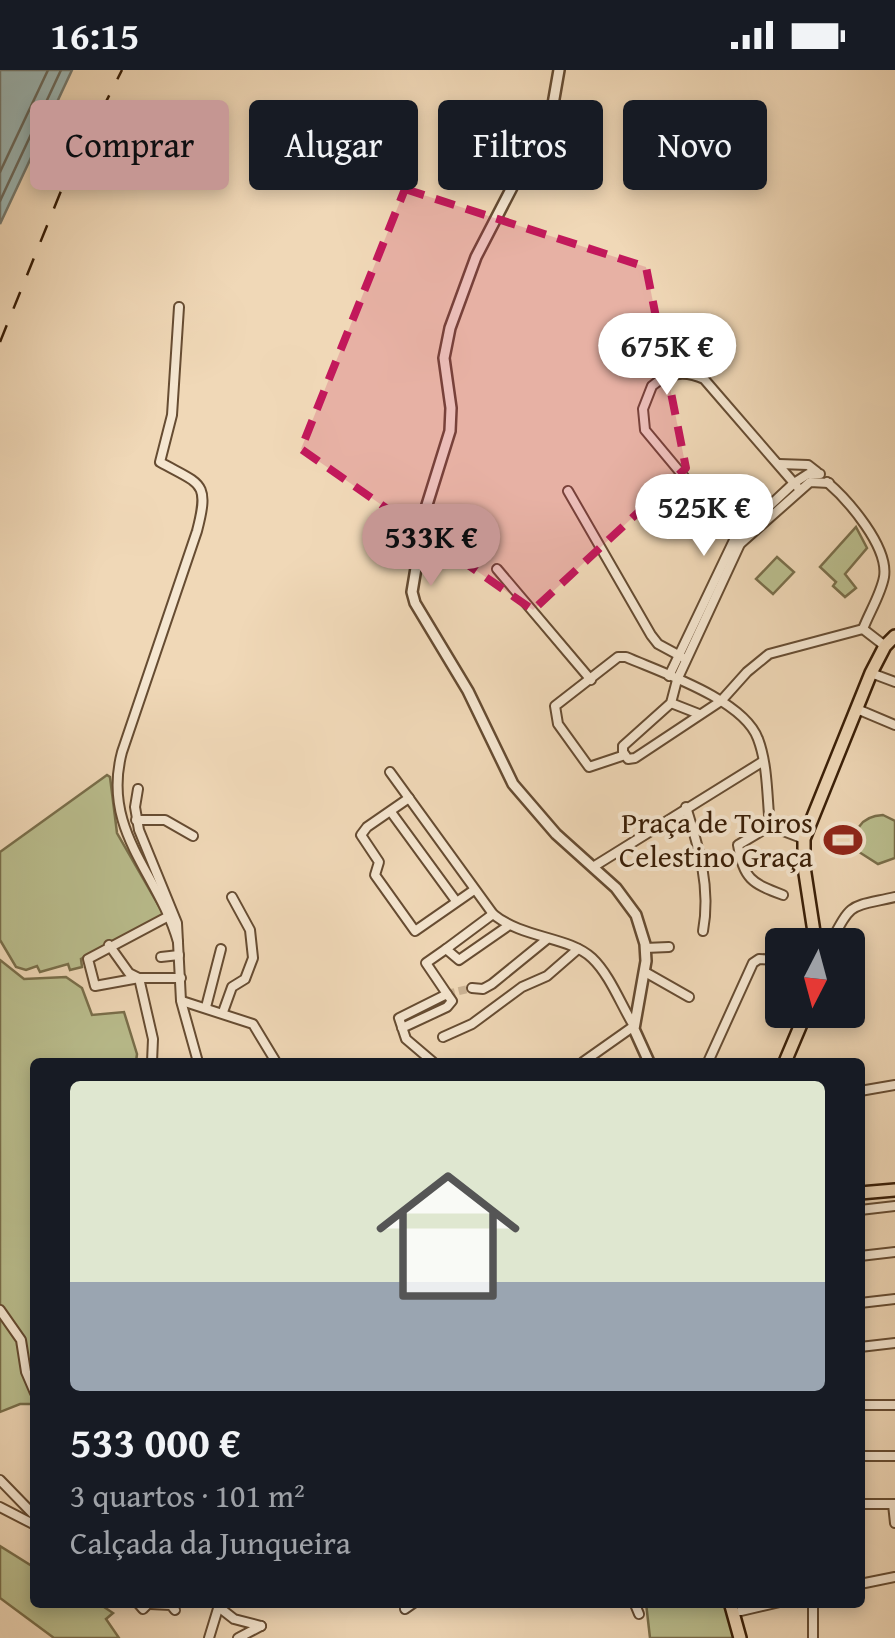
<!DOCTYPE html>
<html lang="pt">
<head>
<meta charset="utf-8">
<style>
	:root { --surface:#171b24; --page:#242831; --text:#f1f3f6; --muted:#9ea1a6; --accent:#c59692 }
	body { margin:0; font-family:"Gentium Book Plus",serif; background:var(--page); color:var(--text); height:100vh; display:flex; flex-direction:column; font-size:38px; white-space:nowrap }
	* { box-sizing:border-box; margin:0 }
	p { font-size:32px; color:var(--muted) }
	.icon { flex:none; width:55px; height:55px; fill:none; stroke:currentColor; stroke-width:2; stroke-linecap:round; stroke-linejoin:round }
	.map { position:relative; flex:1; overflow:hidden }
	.details { position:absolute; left:30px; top:988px; width:835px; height:550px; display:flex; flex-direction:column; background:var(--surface); border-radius:10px; box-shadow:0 5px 15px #0003 }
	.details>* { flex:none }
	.top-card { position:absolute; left:30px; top:30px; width:835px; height:90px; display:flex; gap:20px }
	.needle { width:65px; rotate:186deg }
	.fabs { position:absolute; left:765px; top:858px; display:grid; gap:20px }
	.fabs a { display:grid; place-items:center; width:100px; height:100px; border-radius:10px; background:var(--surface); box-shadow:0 5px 15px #0003; font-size:50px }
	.price { position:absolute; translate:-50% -85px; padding:0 22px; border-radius:35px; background:#fff; color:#222; font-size:32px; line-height:65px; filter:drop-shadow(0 2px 5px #0008) }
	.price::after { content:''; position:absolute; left:50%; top:60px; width:30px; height:22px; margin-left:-15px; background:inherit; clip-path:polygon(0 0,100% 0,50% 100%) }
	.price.selected { background:var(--accent); color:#111 }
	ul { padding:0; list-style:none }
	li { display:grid; align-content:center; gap:20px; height:530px; padding:0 40px }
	li span { display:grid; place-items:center; height:310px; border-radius:10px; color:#555 }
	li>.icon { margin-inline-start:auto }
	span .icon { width:180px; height:180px; fill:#fffc; stroke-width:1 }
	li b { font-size:42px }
	.chip { padding:0 35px; border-radius:10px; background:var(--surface); box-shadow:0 5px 15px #0003; font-size:35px; line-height:90px }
	.chip.selected { background:var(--accent); color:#111 }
	.status { display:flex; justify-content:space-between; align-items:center; height:70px; padding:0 50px; background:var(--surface); direction:ltr }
	.status svg { height:28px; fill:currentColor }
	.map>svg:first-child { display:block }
</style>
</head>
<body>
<div class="status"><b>16:15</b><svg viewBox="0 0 49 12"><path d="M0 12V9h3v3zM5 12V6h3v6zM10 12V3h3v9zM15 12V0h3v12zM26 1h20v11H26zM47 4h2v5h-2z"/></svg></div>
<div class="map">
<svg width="895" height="1568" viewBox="0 0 895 1568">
	<rect width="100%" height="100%" fill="#f0d8b7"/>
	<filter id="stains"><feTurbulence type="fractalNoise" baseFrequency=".002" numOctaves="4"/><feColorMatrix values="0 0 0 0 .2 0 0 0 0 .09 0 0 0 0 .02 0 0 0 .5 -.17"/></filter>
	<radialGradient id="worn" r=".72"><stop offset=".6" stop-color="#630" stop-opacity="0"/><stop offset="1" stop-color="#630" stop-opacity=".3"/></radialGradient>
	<!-- green -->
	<g fill="#babe8e" stroke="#796e4a" stroke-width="2.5">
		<polygon points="856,457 867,478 845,504 856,518 845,527 833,516 836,512 820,497"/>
		<polygon points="777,487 794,502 773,524 756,509"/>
		<polygon points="107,705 110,707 117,763 164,845 81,889 82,897 70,900 68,894 40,902 37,896 26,900 16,897 0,870 0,782"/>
		<path d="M883 745 895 751V788L878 794 859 782C850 762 861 746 883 745Z"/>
		<polygon points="0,890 24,909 66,907 82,918 92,945 124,942 137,984 136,992 35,992 35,1334 20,1334 0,1342"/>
		<polygon points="0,1476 35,1498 35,1532 98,1533 113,1543 106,1549 119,1568 54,1568 0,1528"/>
		<polygon points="646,1533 725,1533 734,1568 650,1568"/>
	</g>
	<!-- water -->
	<polygon fill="#9cb8b6" stroke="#747a70" stroke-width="2.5" points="0,0 72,0 0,154"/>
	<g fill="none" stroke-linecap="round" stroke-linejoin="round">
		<!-- shore -->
		<g stroke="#6a6a5e" stroke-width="2.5">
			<polyline points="0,102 48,0"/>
			<polyline points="0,131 61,0"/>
		</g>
		<!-- minor-tunnel -->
		<polyline stroke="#cbb394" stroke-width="8" stroke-dasharray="8 4" stroke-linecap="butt" points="447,924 472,918"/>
		<!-- minor casing -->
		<g stroke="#664c32" stroke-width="12">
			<g id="minor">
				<polyline points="779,394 808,395 817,402"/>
				<path d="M827 412C848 430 889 477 884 507 881 524 869 543 863 559"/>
				<polyline points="829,413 810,412 740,474 677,610 671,633 623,676 623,682 628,689 635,688 721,631 747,602 769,584 863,559 885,576"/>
				<polyline points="568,421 651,565 658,574 682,587"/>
				<path d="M740 474 645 360 643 339 652 316C668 302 685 300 704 309L800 420"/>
				<polyline points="497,499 591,610"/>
				<polyline points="871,603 895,612"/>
				<polyline points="669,606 735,468 794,413 808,404 820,404"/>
				<polyline points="671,633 699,644"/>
				<polyline points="857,639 895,655"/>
				<path d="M625 685 589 697 558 654 555 636 618 587H626C663 603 744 630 758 669 768 695 767 729 770 756L804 769"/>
				<path d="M390 702 493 844C523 869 568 866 592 888 610 905 621 935 634 956L583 992"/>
				<polyline points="138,719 135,737 139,760 177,853 181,931 198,992"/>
				<polyline points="409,728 367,757 361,765 379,792 375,805 415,861 474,820"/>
				<path d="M686 737C699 778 711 818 703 861"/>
				<polyline points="391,742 456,831"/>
				<polyline points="136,750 165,750 193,766"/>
				<path d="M770 756 738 775C744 809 751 813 783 825"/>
				<polyline points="593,797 762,692"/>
				<polyline points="493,844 446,879 459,890 508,856"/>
				<polyline points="167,847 88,889 95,916 139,908 181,908"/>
				<path d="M178 872C159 804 101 761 122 682L197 461C210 411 201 415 160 392L172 345 179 237"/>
				<polyline points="109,875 129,903 139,908"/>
				<path d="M829 875C853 831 847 838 895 827"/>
				<polyline points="645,878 669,877"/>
				<polyline points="446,879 426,893 447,924"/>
				<polyline points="161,887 179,885"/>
				<polyline points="645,902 689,927"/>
				<polyline points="139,908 153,969 152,992"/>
				<polyline points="472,918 483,919 492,914 546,870"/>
				<polyline points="182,931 253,954 276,992"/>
				<polyline points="206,937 221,879"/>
				<polyline points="223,942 232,917 245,909 253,888 250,860 232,827"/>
				<polyline points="402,958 447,937 452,931 447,924 399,948 406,969 433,992"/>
				<polyline points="443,967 472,954 522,917 547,906 578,879"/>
				<polyline points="708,992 753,893 759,889 782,890"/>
				<polyline points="860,1021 895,1015"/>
				<polyline points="860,1140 895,1136"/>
				<polyline points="860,1186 895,1182"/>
				<polyline points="860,1233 895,1229"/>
				<polyline points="0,1240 21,1270 26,1302 35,1323"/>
				<polyline points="860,1277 895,1273"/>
				<polyline points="860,1335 895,1335"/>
				<polyline points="860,1386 895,1386"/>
				<polyline points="0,1410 35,1446"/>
				<polyline points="860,1434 895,1434"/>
				<polyline points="893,1434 895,1453"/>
				<polyline points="0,1437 35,1455"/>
				<polyline points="860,1514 895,1507"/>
				<polyline points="137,1532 143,1539 150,1532"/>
				<polyline points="634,1532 639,1544"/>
				<polyline points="813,1532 813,1568"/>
				<polyline points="150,1534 171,1535 175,1540"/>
				<polyline points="220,1538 234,1549 261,1556"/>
				<polyline points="405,1539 415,1532"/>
				<polyline points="741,1541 780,1532"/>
				<polyline points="209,1568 220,1532"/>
				<polyline points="238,1568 261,1556"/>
			</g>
		</g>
		<!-- tertiary casing -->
		<g stroke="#664c32" stroke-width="14">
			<polyline id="tertiary" points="559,0 552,40 476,187 450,258 444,288 451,338 450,361 426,438 412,522 415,533 468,621 513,714 556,764 616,818 636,845 645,874 646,891 634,959 649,992"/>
		</g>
		<!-- primary casing -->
		<g stroke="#381d06" stroke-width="16">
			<g id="primary">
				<polyline points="816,875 804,797 804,769 871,603 885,576 895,566"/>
				<polyline points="785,992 807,940"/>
				<polyline points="860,1123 895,1120"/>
				<polyline points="730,1532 740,1568"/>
			</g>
		</g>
		<!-- minor -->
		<use href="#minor" stroke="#f5e6d0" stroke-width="8"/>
		<!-- tertiary -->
		<use href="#tertiary" stroke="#f5e6d0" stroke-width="9"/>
		<!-- primary -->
		<use href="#primary" stroke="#f0d8b7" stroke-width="11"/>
		<!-- rail -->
		<polyline stroke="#381d06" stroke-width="2.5" stroke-dasharray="18 18" stroke-linecap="butt" points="0,272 61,121 122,0"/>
	</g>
	<!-- marked area -->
	<path fill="#c2185b" fill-opacity="0.2" stroke="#c2185b" stroke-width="8" stroke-dasharray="20 12" stroke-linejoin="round" d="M405 119 646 197 686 398 533 540 301 379Z"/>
	<!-- icons -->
	<defs>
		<g id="stadium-bare" transform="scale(3)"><path d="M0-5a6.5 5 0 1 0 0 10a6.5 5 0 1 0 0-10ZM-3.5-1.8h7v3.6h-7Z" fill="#8f2418" stroke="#f5e6d0" stroke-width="2.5" paint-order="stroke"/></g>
	</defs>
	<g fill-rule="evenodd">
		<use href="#stadium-bare" x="843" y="770"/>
	</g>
	<g text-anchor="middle" stroke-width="8" stroke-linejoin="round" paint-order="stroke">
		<!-- poi labels -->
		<g font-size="30" fill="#381d06" stroke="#f5e6d0" text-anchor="end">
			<text x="813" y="763">Praça de Toiros<tspan x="813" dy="34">Celestino Graça</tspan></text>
		</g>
	</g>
	<rect width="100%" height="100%" filter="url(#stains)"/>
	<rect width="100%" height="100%" fill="url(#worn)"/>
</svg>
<div class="fabs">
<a><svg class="needle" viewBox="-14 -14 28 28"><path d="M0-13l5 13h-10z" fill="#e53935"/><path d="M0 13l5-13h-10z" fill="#9ea1a6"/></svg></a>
</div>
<b class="price" style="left:667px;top:328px">675K €</b>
<b class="price" style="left:704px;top:489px">525K €</b>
<b class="price selected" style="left:431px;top:519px">533K €</b>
<div class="top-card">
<a class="chip selected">Comprar</a>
<a class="chip">Alugar</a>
<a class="chip">Filtros</a>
<a class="chip">Novo</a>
</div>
<section class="details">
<ul>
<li><span style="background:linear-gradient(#dfe7d0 65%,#9aa5b1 0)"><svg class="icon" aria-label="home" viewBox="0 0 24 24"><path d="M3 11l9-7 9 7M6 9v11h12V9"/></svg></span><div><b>533 000 €</b><p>3 quartos · 101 m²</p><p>Calçada da Junqueira</p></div></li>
</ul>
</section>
</div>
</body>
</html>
